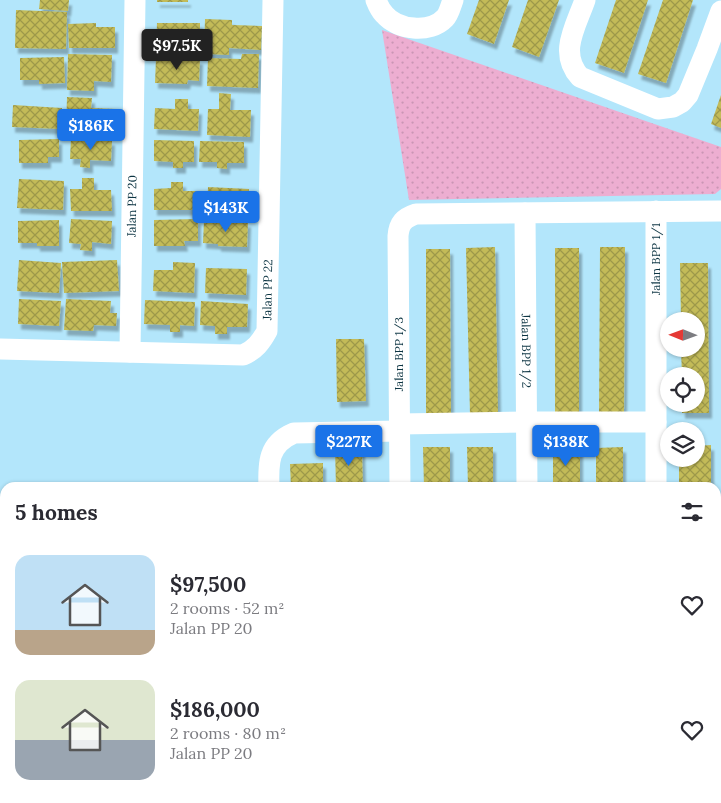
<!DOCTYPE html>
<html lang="en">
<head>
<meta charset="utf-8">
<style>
	:root { --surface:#fff; --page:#f7f7f7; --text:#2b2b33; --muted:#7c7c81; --accent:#1a73e8 }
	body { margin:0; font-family:Lora,serif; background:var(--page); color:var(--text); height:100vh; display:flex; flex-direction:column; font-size:19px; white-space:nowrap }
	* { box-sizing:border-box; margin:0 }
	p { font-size:16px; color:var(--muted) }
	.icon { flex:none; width:28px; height:28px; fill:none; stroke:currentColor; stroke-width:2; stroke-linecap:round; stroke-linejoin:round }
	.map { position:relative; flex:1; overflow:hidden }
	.details { position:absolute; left:0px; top:482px; width:721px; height:321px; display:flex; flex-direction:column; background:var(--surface); border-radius:15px 15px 0 0; box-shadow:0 1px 4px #0004 }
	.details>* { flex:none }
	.needle { width:32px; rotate:271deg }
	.buttons { position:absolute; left:660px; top:312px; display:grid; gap:10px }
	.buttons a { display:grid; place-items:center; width:45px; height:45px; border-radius:50%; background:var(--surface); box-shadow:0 1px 4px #0004; font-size:25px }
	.price { position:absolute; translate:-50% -42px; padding:0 11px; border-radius:5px; background:var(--accent); color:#fff; font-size:16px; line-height:32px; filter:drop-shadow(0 1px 2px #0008) }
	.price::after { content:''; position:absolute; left:50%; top:30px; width:15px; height:11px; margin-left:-8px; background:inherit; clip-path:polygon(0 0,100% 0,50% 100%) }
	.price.current { background:#222; color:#fff }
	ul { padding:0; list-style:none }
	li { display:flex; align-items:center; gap:15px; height:125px; padding:0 15px }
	li span { display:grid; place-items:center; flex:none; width:140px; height:100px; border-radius:15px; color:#555 }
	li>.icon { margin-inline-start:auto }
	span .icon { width:60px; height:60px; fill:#fffc; stroke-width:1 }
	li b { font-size:21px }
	h2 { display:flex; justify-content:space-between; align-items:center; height:60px; padding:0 15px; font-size:21px }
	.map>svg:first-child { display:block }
</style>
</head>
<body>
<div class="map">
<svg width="721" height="803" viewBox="0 0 721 803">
	<defs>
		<pattern id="green-dots" width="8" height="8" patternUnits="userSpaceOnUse" patternTransform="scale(1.25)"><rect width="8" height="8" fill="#edaed1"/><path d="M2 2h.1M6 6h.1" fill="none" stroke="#ca96b5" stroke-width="1.8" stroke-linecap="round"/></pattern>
		<pattern id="building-cross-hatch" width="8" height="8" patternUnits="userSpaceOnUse" patternTransform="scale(1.25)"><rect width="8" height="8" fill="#c3bb58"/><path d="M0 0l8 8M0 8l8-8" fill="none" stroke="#9d994a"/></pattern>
		<filter id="shadow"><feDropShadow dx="3" dy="5.5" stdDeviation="1" flood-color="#0004"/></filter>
	</defs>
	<rect width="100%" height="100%" fill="#b3e6fb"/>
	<!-- green -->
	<polygon fill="url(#green-dots)" points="382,30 721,147 721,189 715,194 409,200"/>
	<!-- building -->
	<g fill="url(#building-cross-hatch)" filter="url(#shadow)">
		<polygon points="40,0 69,0 68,11 39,9"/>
		<rect x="157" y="0" width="31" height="2"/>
		<polygon points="479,0 509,0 494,44 467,34"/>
		<polygon points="528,0 559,0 539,57 512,47"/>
		<polygon points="616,0 648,0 624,73 595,63"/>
		<polygon points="663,0 693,0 666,83 638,74"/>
		<polygon points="16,10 67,12 66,49 15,48"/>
		<polygon points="205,19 232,20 232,25 262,26 261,50 229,48 229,55 204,54"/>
		<polygon points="96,23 96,27 115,27 115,48 69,48 68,24"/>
		<polygon points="157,23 200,23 200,49 156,49"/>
		<polygon points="68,54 112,55 111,82 94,81 94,91 67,90"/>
		<polygon points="242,54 259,54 258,88 207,86 208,58 241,59"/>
		<polygon points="64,57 65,83 39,84 39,80 20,80 20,58"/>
		<polygon points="156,58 200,59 199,81 188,80 187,84 155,83"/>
		<polygon points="219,93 231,94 230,110 251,110 250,137 207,135 208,109 219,109"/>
		<polygon points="721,95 721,128 711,124"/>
		<polygon points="67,97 92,98 91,108 117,109 116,133 66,131"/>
		<polygon points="175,99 188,99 188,109 199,109 198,131 154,129 155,108 175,109"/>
		<polygon points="13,105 62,108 61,129 12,127"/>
		<polygon points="71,138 112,140 111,161 90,160 90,168 80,167 81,159 70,159"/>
		<polygon points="59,139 59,157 48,157 48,163 19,163 19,140"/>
		<polygon points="154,140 194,141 194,162 183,162 183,168 173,168 173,162 154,161"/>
		<polygon points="200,141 244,142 244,163 227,163 227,169 217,168 217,162 199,162"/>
		<polygon points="82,178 94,178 94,190 111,190 112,211 71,211 70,189 82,189"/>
		<polygon points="19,179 64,181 63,210 17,208"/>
		<polygon points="171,182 183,182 183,191 201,191 202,210 154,210 154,189 171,188"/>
		<polygon points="208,187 249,189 248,213 207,211"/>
		<polygon points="71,219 112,221 111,244 92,242 92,251 80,250 81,244 69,243"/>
		<polygon points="198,219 198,241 184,241 185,246 154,246 154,220"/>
		<polygon points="59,220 59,246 37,246 37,243 18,243 18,221"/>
		<polygon points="204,220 248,222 247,247 218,246 218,244 203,243"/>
		<polygon points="495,247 498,414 470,415 466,248"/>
		<polygon points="600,247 625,247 624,414 599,414"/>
		<rect x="555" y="248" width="24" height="166"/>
		<polygon points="426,249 450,249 451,422 426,423"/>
		<polygon points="19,260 61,263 59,293 17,291"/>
		<polygon points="117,260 119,291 64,293 62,262"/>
		<polygon points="173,262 195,263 194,293 153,291 154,270 173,270"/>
		<polygon points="680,263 708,263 709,413 682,413 682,404 696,404 696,376 682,376 681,349 696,349 696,321 681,321"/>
		<polygon points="206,268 247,269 246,295 205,293"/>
		<polygon points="19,299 61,301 59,326 18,324"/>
		<polygon points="66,299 111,301 110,313 117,313 116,326 94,325 93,331 64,330"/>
		<polygon points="145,300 195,302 194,326 180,325 180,332 170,332 170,325 144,324"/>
		<polygon points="201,301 248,304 247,327 227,327 227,334 215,334 215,326 200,325"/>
		<polygon points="336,339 364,339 366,401 337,402"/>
		<polygon points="711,445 711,488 679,488 679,459 696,459 696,446"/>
		<rect x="553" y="446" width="27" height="42"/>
		<polygon points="335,447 362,447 363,488 336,488"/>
		<polygon points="423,447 450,447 450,488 424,488"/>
		<polygon points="467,447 493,447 493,488 468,488"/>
		<polygon points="623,447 623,488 596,488 596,448"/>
		<polygon points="323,463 323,488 291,488 290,464"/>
	</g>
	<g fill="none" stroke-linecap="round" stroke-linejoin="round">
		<!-- minor -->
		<g stroke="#fff" stroke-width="21">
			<path d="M376 0C378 5 380 10 384 14 397 30 430 34 445 18 449 14 451 5 453 0"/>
			<path d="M585 0C576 26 558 53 580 77L658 109 673 107 682 102 688 95 707 49 721 11"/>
			<polyline points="656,211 656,488"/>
			<path id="s1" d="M525 213 527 488"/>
			<path id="s2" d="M0 349 243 355C255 350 261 342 267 331L273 0"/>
			<path id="s3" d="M130 352 135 0"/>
			<polyline points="399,424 527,422 656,422"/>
			<path d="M269 488C268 463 268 444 294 433L400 431"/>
			<path d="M400 488 398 236C399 223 404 218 416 214L721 211"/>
			<polyline points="716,761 721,754"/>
			<polyline points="714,799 717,803"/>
			<polyline points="381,803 400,799"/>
			<polyline points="520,803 529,801 620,799"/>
		</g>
	</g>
	<g text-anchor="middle" stroke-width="4.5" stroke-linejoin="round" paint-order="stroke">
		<!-- street labels -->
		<g font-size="12" fill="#0d3543" stroke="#fefefe">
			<text dy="4" stroke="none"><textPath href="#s3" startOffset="146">Jalan PP 20</textPath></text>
			<text transform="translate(656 259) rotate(-90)" y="4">Jalan BPP 1/1</text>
			<text dy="4" stroke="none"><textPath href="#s2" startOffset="319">Jalan PP 22</textPath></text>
			<text dy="4" stroke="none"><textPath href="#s1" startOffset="138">Jalan BPP 1/2</textPath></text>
			<text transform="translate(399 354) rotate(-90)" y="4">Jalan BPP 1/3</text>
		</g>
	</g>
</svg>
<div class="buttons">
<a><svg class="needle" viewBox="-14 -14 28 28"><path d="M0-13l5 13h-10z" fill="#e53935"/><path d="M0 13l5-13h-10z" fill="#7c7c81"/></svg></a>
<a><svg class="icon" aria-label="locate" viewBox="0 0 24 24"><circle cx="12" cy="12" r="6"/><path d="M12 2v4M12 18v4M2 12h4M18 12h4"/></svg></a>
<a><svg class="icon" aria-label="layers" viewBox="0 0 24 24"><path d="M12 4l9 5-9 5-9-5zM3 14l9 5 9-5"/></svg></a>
</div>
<b class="price current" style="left:177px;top:71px">$97.5K</b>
<b class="price" style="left:91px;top:151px">$186K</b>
<b class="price" style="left:226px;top:233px">$143K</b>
<b class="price" style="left:349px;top:467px">$227K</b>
<b class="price" style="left:566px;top:467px">$138K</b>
<section class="details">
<h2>5 homes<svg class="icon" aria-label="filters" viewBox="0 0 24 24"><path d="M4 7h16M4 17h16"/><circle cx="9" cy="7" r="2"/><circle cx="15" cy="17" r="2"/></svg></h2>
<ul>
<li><span style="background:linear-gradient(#bfe0f5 75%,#b9a48a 0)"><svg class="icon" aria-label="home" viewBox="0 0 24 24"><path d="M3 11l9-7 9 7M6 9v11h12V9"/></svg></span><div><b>$97,500</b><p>2 rooms · 52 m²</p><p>Jalan PP 20</p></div><svg class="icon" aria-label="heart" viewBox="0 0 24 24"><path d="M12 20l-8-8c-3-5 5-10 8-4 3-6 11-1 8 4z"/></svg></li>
<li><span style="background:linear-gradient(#dfe7d0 60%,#9aa5b1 0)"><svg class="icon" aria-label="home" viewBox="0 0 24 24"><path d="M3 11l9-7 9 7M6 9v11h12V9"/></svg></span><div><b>$186,000</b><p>2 rooms · 80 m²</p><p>Jalan PP 20</p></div><svg class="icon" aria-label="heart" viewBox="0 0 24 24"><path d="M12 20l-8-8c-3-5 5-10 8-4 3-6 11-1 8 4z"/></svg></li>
</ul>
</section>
</div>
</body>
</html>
